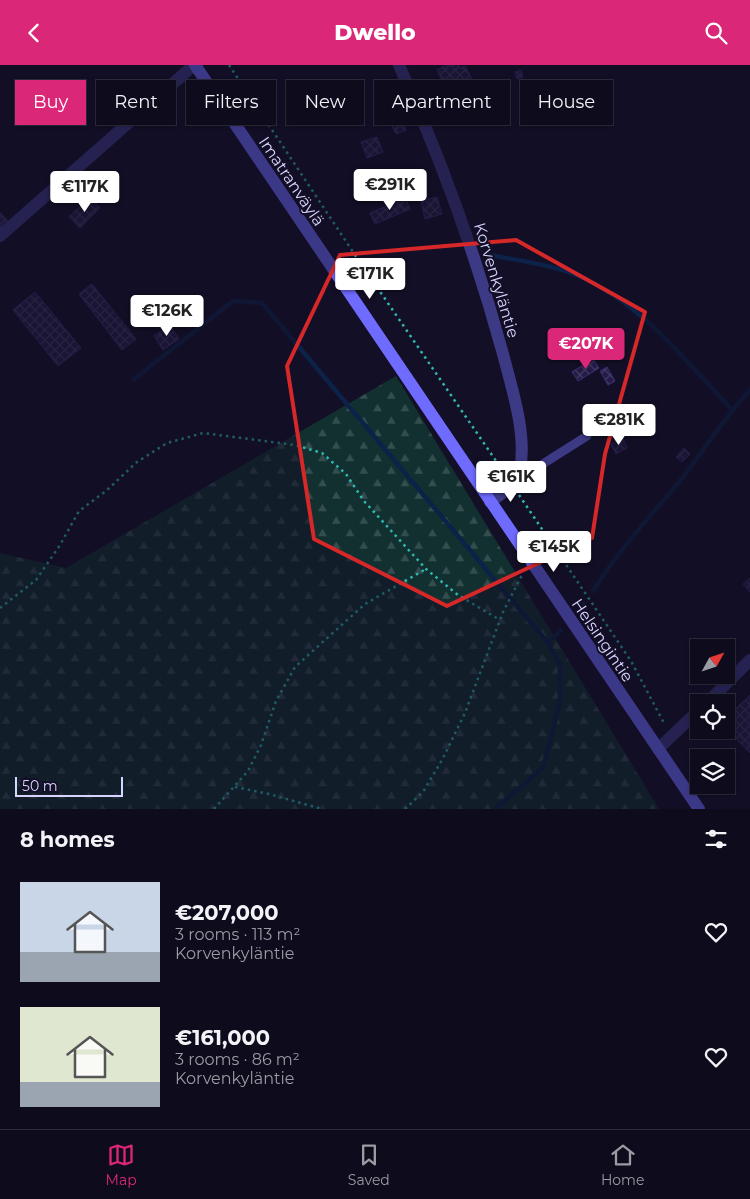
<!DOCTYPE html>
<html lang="en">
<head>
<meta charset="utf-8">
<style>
	:root { --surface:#0e0b1c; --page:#171425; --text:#f1f3f6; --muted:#9b9ba3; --line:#2e2b3b; --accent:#db2777 }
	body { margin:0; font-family:Montserrat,sans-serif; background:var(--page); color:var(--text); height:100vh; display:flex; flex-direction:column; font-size:19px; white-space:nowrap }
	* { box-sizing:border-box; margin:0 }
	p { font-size:16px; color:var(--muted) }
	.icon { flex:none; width:28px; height:28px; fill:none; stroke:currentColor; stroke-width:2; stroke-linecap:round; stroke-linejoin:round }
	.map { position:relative; height:744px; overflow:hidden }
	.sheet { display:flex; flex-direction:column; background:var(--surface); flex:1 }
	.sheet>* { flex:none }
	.hud { position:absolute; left:15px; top:15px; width:720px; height:45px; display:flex; gap:10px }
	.needle { width:32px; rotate:50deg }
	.tools { position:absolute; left:690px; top:574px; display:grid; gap:10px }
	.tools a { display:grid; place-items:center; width:45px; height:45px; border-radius:0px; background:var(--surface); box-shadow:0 1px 4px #0004,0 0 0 1px var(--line); font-size:25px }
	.scale { position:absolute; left:15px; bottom:12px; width:108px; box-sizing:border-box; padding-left:5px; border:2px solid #d9d4ff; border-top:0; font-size:14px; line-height:18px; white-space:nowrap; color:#d9d4ff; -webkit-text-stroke:4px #130f26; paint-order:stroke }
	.price { position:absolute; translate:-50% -42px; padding:0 11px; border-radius:5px; background:#fff; color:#222; font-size:16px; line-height:32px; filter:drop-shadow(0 1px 2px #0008) }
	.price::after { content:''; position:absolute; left:50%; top:30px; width:15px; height:11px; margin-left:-8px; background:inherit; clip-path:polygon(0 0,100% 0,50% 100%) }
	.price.on { background:var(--accent); color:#fff }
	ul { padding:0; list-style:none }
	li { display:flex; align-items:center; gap:15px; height:125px; padding:0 20px }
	li span { display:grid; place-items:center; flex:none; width:140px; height:100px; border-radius:0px; color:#555 }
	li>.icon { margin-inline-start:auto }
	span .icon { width:60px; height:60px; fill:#fffc; stroke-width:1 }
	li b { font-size:21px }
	h2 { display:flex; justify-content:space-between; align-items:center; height:60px; padding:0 20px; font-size:21px }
	.tag { padding:0 18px; border-radius:0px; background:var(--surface); box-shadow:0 1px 4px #0004,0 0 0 1px var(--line); font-size:18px; line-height:45px }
	.tag.on { background:var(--accent); color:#fff }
	header { display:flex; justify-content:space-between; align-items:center; height:65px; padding:0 20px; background:var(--accent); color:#fff; font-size:22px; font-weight:800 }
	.tabs { display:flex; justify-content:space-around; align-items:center; height:70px; border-top:1px solid var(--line); background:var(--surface); font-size:14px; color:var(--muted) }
	.tabs a { display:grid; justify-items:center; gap:2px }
	.tabs .on { color:var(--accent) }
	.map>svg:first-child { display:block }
</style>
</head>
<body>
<header><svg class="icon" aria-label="back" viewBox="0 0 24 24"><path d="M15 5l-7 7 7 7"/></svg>Dwello<svg class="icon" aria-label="search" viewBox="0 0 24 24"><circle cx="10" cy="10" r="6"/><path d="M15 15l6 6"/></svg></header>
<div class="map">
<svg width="750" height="744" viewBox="0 0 750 744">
	<defs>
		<pattern id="forest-firs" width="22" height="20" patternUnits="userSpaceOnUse" patternTransform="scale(1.25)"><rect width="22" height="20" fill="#12302f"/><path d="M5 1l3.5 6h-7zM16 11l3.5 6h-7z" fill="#344d4e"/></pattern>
		<pattern id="building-cross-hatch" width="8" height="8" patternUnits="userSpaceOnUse" patternTransform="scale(1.25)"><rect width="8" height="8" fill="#241b47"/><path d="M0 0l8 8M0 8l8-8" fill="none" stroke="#433b63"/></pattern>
	</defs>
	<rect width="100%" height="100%" fill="#130f26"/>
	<!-- forest -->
	<polygon fill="url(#forest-firs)" points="396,311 659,744 0,744 0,488 66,503"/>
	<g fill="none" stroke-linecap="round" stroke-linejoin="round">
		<!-- stream -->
		<g stroke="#0c2248" stroke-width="4.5">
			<path d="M484 189C511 194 540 198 566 206 634 229 685 295 732 345"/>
			<polyline points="134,314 233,236 262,238 548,578 560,599 560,637 543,703 495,744"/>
			<path d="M593 526C619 484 652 450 683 412 705 383 725 352 750 325"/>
			<polyline points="579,546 584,539"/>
			<polyline points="548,578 561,565"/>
		</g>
	</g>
	<!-- building -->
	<g fill="url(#building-cross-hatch)" stroke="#3b2d73">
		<polygon points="446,0 459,0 460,3 465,1 474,18 455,28 450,19 445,22 437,5"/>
		<polygon points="521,5 523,12 517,14 515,7"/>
		<polygon points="399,49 406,65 396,69 389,54"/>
		<polygon points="377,72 383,87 367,93 361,77"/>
		<polygon points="90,132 100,143 80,163 69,152"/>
		<polygon points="437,132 442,149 425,154 421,136"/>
		<polygon points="405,133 410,144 375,159 370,148"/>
		<polygon points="0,147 8,156 0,163"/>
		<polygon points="92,219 136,274 122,285 79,229"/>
		<polygon points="35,227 81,283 58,301 13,245"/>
		<polygon points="170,260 179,274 163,285 154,271"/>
		<polygon points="593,294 599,303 578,316 572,307"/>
		<polygon points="607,302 615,316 608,320 600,306"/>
		<polygon points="646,342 656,360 636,371 626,352"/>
		<polygon points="623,373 627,383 616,389 611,379"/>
		<polygon points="684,383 690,389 682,397 676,392"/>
		<polygon points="750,513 750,527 743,519"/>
		<polygon points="750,630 750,688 726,663 726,653"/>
	</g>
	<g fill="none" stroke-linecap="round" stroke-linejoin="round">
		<!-- path -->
		<g stroke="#2fb8b0" stroke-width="2.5" stroke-dasharray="2.5 4" stroke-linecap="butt">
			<polyline points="229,0 355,190 505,409"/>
			<polyline points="519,430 631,596 665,660"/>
			<polyline points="0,543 36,515 60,480 79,446 106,426 137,397 167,378 203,368 295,380 322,388 346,409 364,436 426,504 458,530 500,555"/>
			<polyline points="235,722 269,729 322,744"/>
			<polyline points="214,744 248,706 261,680 276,636 295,602 365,539 426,504"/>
			<polyline points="405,744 423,727 442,695 465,648 503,547 523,508"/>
		</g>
		<!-- lane -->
		<polyline stroke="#3d3a85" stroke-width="9" points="520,406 530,407 587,371"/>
		<!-- street -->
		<g stroke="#3d3a85" stroke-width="12">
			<path d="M399 0C441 94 476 190 503 289 512 324 527 369 520 405 518 420 500 429 490 437"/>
			<polyline points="0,171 194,0"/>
			<polyline points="707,638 750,595"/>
			<polyline points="658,684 699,645"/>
		</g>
		<!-- secondary -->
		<polyline stroke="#6f6bff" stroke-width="12" points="195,0 699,744"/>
	</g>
	<!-- marked area -->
	<path d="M0 0H750V744H0ZM516 175 645 247 605 389 592 473 447 541 314 474 287 301 340 190Z" fill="#130f26" fill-opacity=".55" fill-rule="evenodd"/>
	<path fill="none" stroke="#d62828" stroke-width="4" stroke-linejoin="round" d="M516 175 645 247 605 389 592 473 447 541 314 474 287 301 340 190Z"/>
	<g text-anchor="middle" stroke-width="4" stroke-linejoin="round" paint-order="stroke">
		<!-- street labels -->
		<g font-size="16" fill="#d9d4ff" stroke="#130f26">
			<text transform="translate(292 116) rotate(56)" y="6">Imatranväylä</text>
			<text transform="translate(497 215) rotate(73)" y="6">Korvenkyläntie</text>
			<text transform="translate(603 575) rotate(56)" y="6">Helsingintie</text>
		</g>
	</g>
</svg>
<div class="tools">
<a><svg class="needle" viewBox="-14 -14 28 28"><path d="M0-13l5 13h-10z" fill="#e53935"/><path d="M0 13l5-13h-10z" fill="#9b9ba3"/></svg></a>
<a><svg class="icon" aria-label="locate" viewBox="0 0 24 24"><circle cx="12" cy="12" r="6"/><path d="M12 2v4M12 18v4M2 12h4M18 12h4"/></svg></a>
<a><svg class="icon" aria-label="layers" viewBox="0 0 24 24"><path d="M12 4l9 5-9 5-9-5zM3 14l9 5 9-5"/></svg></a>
</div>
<div class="scale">50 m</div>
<b class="price" style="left:390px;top:146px">€291K</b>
<b class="price" style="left:85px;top:148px">€117K</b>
<b class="price" style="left:370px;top:235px">€171K</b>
<b class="price" style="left:167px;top:272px">€126K</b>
<b class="price on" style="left:586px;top:305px">€207K</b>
<b class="price" style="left:619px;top:381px">€281K</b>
<b class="price" style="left:511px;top:438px">€161K</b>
<b class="price" style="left:554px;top:508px">€145K</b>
<div class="hud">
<a class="tag on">Buy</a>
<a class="tag">Rent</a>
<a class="tag">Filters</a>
<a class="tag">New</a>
<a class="tag">Apartment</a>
<a class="tag">House</a>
</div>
</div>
<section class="sheet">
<h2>8 homes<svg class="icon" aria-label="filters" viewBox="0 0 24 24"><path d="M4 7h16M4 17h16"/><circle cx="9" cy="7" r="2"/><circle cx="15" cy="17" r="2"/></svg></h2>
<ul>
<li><span style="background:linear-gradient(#c9d6e8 70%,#9aa5b1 0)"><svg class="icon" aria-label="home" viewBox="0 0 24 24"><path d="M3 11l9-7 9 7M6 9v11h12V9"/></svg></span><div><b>€207,000</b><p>3 rooms · 113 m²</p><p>Korvenkyläntie</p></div><svg class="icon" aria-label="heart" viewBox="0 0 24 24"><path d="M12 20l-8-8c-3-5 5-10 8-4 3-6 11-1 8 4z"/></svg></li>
<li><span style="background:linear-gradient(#dfe7d0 75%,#9aa5b1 0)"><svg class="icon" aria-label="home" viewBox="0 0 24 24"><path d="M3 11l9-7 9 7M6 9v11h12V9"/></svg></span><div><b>€161,000</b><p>3 rooms · 86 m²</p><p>Korvenkyläntie</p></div><svg class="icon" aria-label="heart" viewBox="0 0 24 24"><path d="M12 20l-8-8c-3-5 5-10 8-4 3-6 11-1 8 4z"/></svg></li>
</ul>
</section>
<nav class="tabs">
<a class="on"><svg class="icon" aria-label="map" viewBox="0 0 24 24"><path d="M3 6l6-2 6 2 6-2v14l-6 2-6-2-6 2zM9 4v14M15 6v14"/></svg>Map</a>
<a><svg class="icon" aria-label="saved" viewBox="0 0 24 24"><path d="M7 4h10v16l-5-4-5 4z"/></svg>Saved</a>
<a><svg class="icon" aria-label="home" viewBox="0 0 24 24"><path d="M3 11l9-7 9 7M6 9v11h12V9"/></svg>Home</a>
</nav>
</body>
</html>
